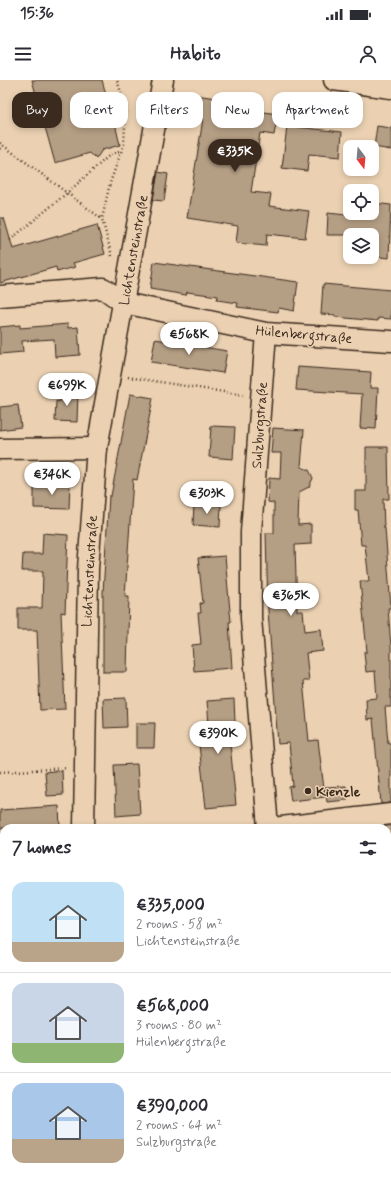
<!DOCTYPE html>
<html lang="en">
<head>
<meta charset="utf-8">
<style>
	:root { --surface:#fff; --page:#f7f7f7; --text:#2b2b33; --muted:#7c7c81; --line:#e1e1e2; --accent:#3b2a1e }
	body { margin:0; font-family:Mynerve,sans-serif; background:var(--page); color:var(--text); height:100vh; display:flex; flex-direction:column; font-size:15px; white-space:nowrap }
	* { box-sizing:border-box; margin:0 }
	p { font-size:13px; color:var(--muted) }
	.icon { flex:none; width:22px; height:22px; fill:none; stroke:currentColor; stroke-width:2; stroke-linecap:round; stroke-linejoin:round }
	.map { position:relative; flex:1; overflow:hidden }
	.sheet { position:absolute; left:0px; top:744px; width:391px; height:356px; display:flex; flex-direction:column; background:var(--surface); border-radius:12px 12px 0 0; box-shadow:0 2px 6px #0003 }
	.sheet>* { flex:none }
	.top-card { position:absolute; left:12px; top:12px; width:367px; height:36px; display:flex; gap:8px }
	.needle { width:26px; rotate:164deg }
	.buttons { position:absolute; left:343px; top:60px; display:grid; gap:8px }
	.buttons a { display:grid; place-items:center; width:36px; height:36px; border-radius:8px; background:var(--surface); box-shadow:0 2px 6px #0003; font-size:20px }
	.price { position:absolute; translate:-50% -34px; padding:0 9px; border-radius:14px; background:#fff; color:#222; font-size:13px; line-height:26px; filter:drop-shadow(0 1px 2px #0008) }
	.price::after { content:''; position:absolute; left:50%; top:24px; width:12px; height:9px; margin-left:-6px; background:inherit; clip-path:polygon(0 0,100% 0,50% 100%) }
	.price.current { background:var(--accent); color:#fff }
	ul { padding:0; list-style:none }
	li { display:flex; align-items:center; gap:12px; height:100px; padding:0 12px }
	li+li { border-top:1px solid var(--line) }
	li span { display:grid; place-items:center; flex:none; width:112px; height:80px; border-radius:12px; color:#555 }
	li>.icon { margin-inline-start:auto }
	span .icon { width:48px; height:48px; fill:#fffc; stroke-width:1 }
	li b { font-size:17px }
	h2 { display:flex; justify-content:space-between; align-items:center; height:48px; padding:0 12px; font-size:17px }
	.pill { padding:0 14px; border-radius:12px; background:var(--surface); box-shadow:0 2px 6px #0003; font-size:14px; line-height:36px }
	.pill.current { background:var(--accent); color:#fff }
	.status { display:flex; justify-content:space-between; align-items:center; height:28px; padding:0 20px; background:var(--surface); direction:ltr }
	.status svg { height:11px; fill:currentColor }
	header { display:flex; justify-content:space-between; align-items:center; height:52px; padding:0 12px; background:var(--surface); font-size:18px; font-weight:800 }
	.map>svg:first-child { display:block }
</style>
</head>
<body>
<div class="status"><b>15:36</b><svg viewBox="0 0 49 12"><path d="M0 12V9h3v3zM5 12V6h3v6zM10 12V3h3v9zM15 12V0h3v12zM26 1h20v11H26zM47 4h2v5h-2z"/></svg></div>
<header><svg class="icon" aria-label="menu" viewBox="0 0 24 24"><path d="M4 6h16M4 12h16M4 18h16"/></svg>Habito<svg class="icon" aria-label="person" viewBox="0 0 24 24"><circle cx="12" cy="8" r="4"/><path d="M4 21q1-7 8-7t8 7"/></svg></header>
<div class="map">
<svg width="391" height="1100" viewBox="0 0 391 1100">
	<rect width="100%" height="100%" fill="#ebd1b2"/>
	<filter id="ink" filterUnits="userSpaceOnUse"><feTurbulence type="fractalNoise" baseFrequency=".025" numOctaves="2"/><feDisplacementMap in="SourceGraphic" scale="8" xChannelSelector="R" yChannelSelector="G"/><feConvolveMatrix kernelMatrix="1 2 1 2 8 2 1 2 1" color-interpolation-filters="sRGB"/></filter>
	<g filter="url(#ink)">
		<!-- built -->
		<polygon fill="#dac2a4" points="0,932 4,946 4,1096 57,1096 59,1100 0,1100"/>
		<!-- green -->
		<g fill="#cbb397" stroke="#836e5a">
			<polygon points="391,746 391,765 387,765 387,748 368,748"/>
			<polygon points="0,1014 4,1038 4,1096 14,1096 15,1100 0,1100"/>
		</g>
		<!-- building -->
		<g fill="#b49e84" stroke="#3b2a1e">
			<polygon points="32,0 102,0 112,37 120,38 116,48 120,65 102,70 96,79 90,73 55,83"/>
			<polygon points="189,14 230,20 229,27 278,34 274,55 260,53 251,112 271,114 269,126 309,131 305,158 267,154 266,166 236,163 238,146 187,138 203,39 175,35 177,20 188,21"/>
			<polygon points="287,46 342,52 340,77 309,74 307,91 282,88"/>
			<polygon points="377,46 391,48 391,70 374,67"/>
			<polygon points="158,92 168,94 164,121 153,120"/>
			<polygon points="372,123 391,125 389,178 372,176 372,155 327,155 328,133 365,137 365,133 372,133"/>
			<polygon points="0,138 4,138 13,169 97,145 105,174 73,183 75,187 57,192 56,187 0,203"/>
			<polygon points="154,182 298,202 294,231 279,228 278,232 237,227 238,223 217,220 218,216 187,212 186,215 150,209"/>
			<polygon points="323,204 391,210 391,239 378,238 378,241 335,237 335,235 321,234"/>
			<polygon points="68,244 68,248 78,247 80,275 55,277 54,259 22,261 23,272 0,274 0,247 20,245 20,248"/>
			<polygon points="155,259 227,271 223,293 151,282"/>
			<polygon points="298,287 371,292 370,308 378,308 376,349 360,348 362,314 296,310"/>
			<polygon points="60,311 78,312 77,342 55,341 56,321 59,322"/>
			<polygon points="130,314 153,318 137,400 133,399 125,516 129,516 127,592 103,592 103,512 109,416 111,416"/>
			<polygon points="18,325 21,347 0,350 0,327"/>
			<polygon points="211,346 235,347 233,379 209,377"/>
			<polygon points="273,348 304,350 301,387 309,390 313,398 309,407 299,412 298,445 311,444 311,464 295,465 297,531 303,531 305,551 321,549 323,571 306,573 309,601 303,601 309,661 318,660 325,717 291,721 289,707 293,706 289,663 278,664 268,531 266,453 274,453 274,423 268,422 269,398 280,399 281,373 271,373"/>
			<polygon points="366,367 388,367 389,419 383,419 384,448 385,448 391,528 388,528 391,567 391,627 385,627 388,663 391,663 391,723 381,724 373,639 367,640 366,619 377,618 375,591 366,592 364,572 367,572 360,501 369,501 365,465 361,465 358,430 355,430 355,411 366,411"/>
			<polygon points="34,403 70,404 69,429 34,428"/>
			<polygon points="194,423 221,425 220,447 193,445"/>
			<polygon points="43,453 68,455 65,533 61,532 65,629 40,630 37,550 18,550 18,528 42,528 43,491 22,491 23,474 42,474"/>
			<polygon points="225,476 231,542 229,542 232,588 194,591 192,565 201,564 198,533 201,533 200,523 203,523 198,478"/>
			<polygon points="126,618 127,647 104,648 103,619"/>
			<polygon points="234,619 235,642 228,643 236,725 206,728 199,665 203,664 201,645 209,644 207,621"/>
			<polygon points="136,643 155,643 154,668 136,668"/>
			<polygon points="137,684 140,734 116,736 114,685"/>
			<polygon points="62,690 63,715 47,716 45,692"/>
			<polygon points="346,706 347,720 327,722 325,707"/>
			<polygon points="59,726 60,748 0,748 0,730"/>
		</g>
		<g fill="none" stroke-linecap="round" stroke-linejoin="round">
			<!-- minor casing -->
			<g stroke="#3b2a1e" stroke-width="23">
				<g id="minor">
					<polyline points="334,0 391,8"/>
					<polyline points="0,216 103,208 124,223 266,253 391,261"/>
					<polyline points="266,253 251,452 251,538 268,748"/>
					<polyline points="0,369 97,368"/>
					<polyline points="84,748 88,489 97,368 163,0"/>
					<polyline points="273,748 391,734"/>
					<polyline points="0,788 4,788"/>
					<polyline points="387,863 391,863"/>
					<polyline points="147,1096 148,1100"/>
					<polyline points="307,1096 308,1100"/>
				</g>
			</g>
			<!-- path -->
			<g stroke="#3b2a1e" stroke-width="2.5" stroke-dasharray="1 3" stroke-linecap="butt">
				<polyline points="0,63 102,139"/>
				<polyline points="0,69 3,66"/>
				<polyline points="10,160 67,113 112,73 121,72"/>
				<polyline points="112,176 102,139 110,103 124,64 126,28 117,0"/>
				<polyline points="128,297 243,315"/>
				<polyline points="0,692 67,688"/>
				<polyline points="0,912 4,928"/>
				<polyline points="0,1005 4,1004"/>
				<polyline points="64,1096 65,1100"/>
			</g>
			<!-- minor -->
			<use href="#minor" stroke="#ebd1b2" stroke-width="20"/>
		</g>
	</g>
	<!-- markers -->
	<circle fill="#3b2a1e" stroke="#ebd1b2" stroke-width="1.5" cx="308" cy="711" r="4"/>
	<g text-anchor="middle" stroke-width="3" stroke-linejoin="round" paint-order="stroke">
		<!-- street labels -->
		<g font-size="14" fill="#3b2a1e" stroke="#ebd1b2">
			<text transform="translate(133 170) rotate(-80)" y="5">Lichtensteinstraße</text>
			<text transform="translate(304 254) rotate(5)" y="5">Hülenbergstraße</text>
			<text transform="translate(259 345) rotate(-86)" y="5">Sulzburgstraße</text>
			<text transform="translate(89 491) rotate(-87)" y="5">Lichtensteinstraße</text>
		</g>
		<!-- poi labels -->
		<g font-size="14" font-weight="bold" fill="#3b2a1e" stroke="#ebd1b2" text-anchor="start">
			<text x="316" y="716">Kienzle</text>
		</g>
	</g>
</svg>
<div class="buttons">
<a><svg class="needle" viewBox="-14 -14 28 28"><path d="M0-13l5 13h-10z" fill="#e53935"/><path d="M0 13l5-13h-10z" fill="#7c7c81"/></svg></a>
<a><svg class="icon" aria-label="locate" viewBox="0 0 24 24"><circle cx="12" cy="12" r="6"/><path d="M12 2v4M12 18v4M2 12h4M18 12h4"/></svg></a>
<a><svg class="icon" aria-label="layers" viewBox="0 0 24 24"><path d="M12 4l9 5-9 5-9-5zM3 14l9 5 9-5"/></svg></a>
</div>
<b class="price current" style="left:235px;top:93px">€335K</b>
<b class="price" style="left:189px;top:276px">€568K</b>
<b class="price" style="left:67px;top:327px">€699K</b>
<b class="price" style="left:52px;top:416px">€346K</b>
<b class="price" style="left:207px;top:435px">€303K</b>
<b class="price" style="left:291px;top:537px">€365K</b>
<b class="price" style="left:218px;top:675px">€390K</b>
<div class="top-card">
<a class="pill current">Buy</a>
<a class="pill">Rent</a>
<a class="pill">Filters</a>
<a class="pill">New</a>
<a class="pill">Apartment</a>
</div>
<section class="sheet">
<h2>7 homes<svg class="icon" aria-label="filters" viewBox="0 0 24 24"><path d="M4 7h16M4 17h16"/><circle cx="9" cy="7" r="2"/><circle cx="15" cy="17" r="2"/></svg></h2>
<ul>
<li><span style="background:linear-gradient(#bfe0f5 75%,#b9a48a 0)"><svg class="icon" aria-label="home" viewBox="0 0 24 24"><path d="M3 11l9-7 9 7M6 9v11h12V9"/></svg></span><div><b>€335,000</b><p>2 rooms · 58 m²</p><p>Lichtensteinstraße</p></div></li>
<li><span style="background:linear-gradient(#c9d6e8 75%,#8fb573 0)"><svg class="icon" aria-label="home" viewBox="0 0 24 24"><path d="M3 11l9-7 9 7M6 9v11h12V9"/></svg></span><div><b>€568,000</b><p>3 rooms · 80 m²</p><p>Hülenbergstraße</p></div></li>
<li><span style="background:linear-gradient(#a9c7e8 70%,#b9a48a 0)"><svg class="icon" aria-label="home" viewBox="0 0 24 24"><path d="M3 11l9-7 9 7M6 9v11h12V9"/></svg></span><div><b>€390,000</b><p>2 rooms · 64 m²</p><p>Sulzburgstraße</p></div></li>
</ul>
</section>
</div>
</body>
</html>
